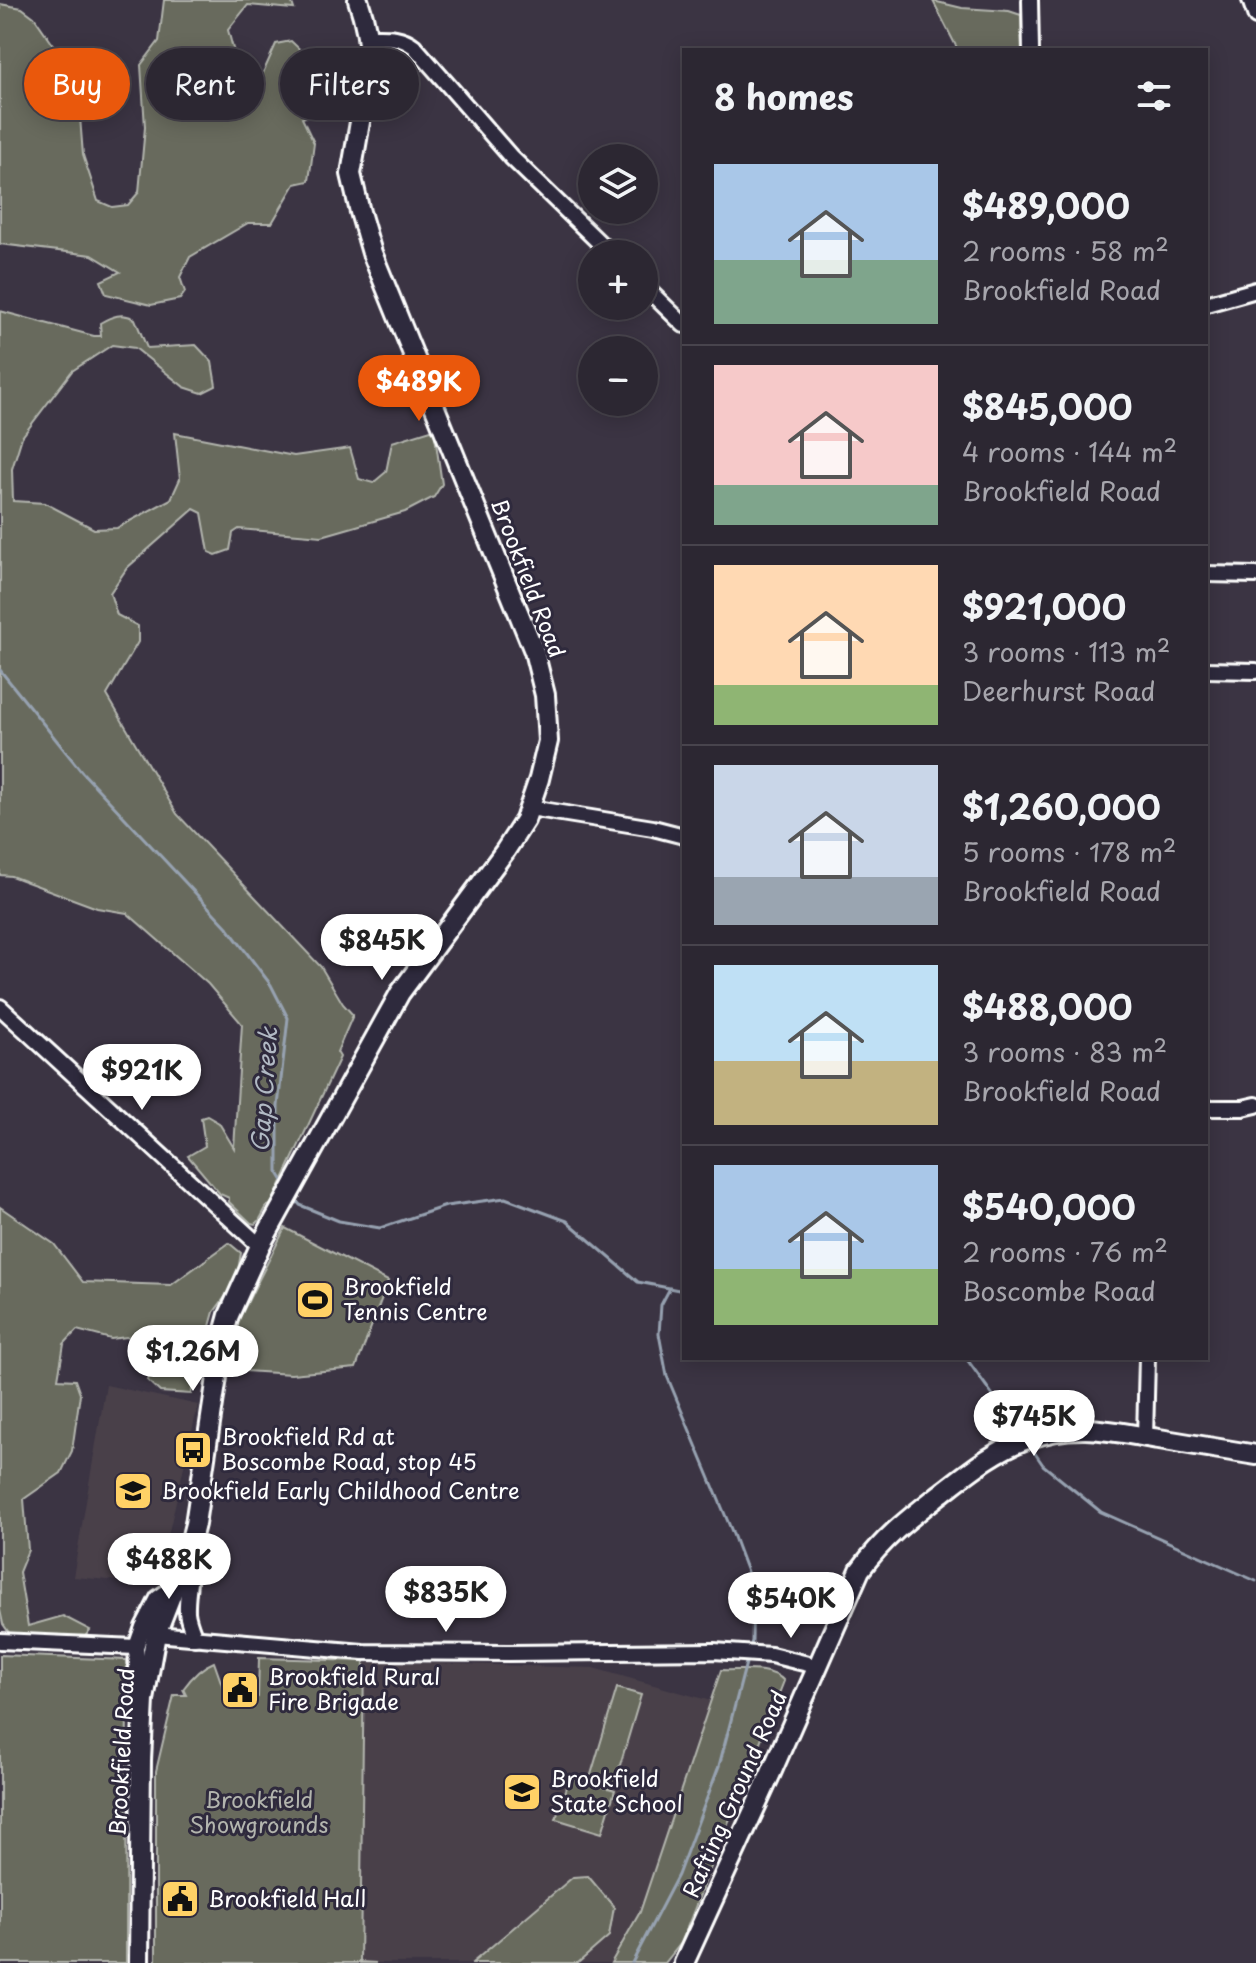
<!DOCTYPE html>
<html lang="en">
<head>
<meta charset="utf-8">
<style>
	:root { --surface:#2c2732; --page:#38333e; --text:#f1f3f6; --muted:#a6a5ac; --line:#48444d; --accent:#ea580c }
	body { margin:0; font-family:"Playpen Sans",sans-serif; background:var(--page); color:var(--text); height:100vh; display:flex; flex-direction:column; font-size:30px; white-space:nowrap }
	* { box-sizing:border-box; margin:0 }
	p { font-size:26px; color:var(--muted) }
	.icon { flex:none; width:44px; height:44px; fill:none; stroke:currentColor; stroke-width:2; stroke-linecap:round; stroke-linejoin:round }
	.map { position:relative; flex:1; overflow:hidden }
	.side { position:absolute; left:682px; top:48px; width:526px; height:1312px; display:flex; flex-direction:column; background:var(--surface); border-radius:0px; box-shadow:0 4px 20px #0003,0 0 0 2px var(--line) }
	.side>* { flex:none }
	.hud { position:absolute; left:24px; top:48px; width:538px; height:72px; display:flex; gap:16px }
	.fabs { position:absolute; left:578px; top:144px; display:grid; gap:16px }
	.fabs a { display:grid; place-items:center; width:80px; height:80px; border-radius:50%; background:var(--surface); box-shadow:0 4px 20px #0003,0 0 0 2px var(--line); font-size:40px }
	.price { position:absolute; translate:-50% -68px; padding:0 18px; border-radius:28px; background:#fff; color:#222; font-size:26px; line-height:52px; filter:drop-shadow(0 2px 4px #0008) }
	.price::after { content:''; position:absolute; left:50%; top:48px; width:24px; height:18px; margin-left:-12px; background:inherit; clip-path:polygon(0 0,100% 0,50% 100%) }
	.price.on { background:var(--accent); color:#fff }
	ul { padding:0; list-style:none }
	li { display:flex; align-items:center; gap:24px; height:200px; padding:0 32px }
	li+li { border-top:2px solid var(--line) }
	li span { display:grid; place-items:center; flex:none; width:224px; height:160px; border-radius:0px; color:#555 }
	li>.icon { margin-inline-start:auto }
	span .icon { width:96px; height:96px; fill:#fffc; stroke-width:1 }
	li b { font-size:34px }
	h2 { display:flex; justify-content:space-between; align-items:center; height:96px; padding:0 32px; font-size:34px }
	.chip { padding:0 28px; border-radius:36px; background:var(--surface); box-shadow:0 4px 20px #0003,0 0 0 2px var(--line); font-size:28px; line-height:72px }
	.chip.on { background:var(--accent); color:#fff }
	.map>svg:first-child { display:block }
</style>
</head>
<body>
<div class="map">
<svg width="1256" height="1963" viewBox="0 0 1256 1963">
	<rect width="100%" height="100%" fill="#3b3443"/>
	<filter id="ink" filterUnits="userSpaceOnUse"><feTurbulence type="fractalNoise" baseFrequency=".0125" numOctaves="2"/><feDisplacementMap in="SourceGraphic" scale="16" xChannelSelector="R" yChannelSelector="G"/><feConvolveMatrix kernelMatrix="1 2 1 2 8 2 1 2 1" color-interpolation-filters="sRGB"/></filter>
	<g filter="url(#ink)">
		<!-- built -->
		<g fill="#49404a">
			<polygon points="106,1385 198,1405 157,1584 73,1577"/>
			<polygon points="364,1661 593,1668 711,1701 640,1912 611,1963 360,1963"/>
		</g>
		<!-- green -->
		<g fill="#676b5d" stroke="#b3b5ae" stroke-width="2">
			<polygon points="164,0 291,0 294,9 248,5 228,30 236,60 263,73 276,44 291,41 333,81 333,95 330,109 302,118 314,143 309,181 295,184 272,223 248,223 190,257 180,277 185,292 180,299 151,305 106,294 101,281 120,272 92,255 0,244 0,4 22,8 34,17 77,79 83,155 98,201 112,207 128,205 139,192 145,127 141,65 159,41"/>
			<polygon points="933,1 962,8 1009,11 1021,15 1022,50 958,50"/>
			<path d="M0 311 94 336H101L100 323C112 316 122 312 135 319L147 348 196 345 212 362 216 386 202 393 184 387 135 348 112 345 72 371 22 437 12 469 13 501 45 503 94 529 117 528 171 499 180 479 175 433 294 456 350 448 359 479 373 483 386 472 392 442 434 429 442 484 434 497 405 512 322 536 239 529 233 533 230 550 216 555 209 552 202 513 194 509 127 568 110 593 117 615 138 626V642L107 695 177 814 321 967 343 1004 353 1015 337 1052 340 1057 271 1205 267 1206 259 1221 255 1224 251 1223 229 1202V1198L220 1194 188 1156 205 1146 201 1118 207 1116 219 1123 234 1148 242 1024 208 984 127 913 97 908 11 876 0 875Z"/>
			<polygon points="0,1207 54,1244 83,1282 171,1285 229,1243 241,1253 236,1282 214,1312 191,1394 160,1392 147,1380 153,1370 178,1358 182,1330 111,1339 77,1330 64,1344 58,1379 75,1380 80,1394 72,1451 61,1473 24,1499 28,1550 19,1572 28,1626 63,1616 90,1630 82,1640 12,1637 3,1624 0,1610"/>
			<polygon points="285,1228 388,1281 356,1368 291,1374 229,1370 239,1319"/>
			<polygon points="0,1655 127,1660 126,1963 0,1963"/>
			<path d="M259 1658 364 1661 360 1962 376 1963H156V1771L174 1695H186L183 1689C191 1678 201 1667 214 1662L226 1696 258 1697Z"/>
			<path d="M721 1670C739 1671 771 1666 784 1681L681 1943 665 1963H611L640 1912Z"/>
			<polygon points="617,1688 641,1695 614,1785 590,1778"/>
			<polygon points="569,1777 615,1790 602,1833 556,1819"/>
			<polygon points="588,1876 614,1907 609,1936 578,1963 472,1963 573,1877"/>
		</g>
		<g fill="none" stroke-linecap="round" stroke-linejoin="round">
			<!-- stream -->
			<g stroke="#97a2b1" stroke-width="3">
				<polyline points="0,670 82,772 227,927 271,985 288,1018 278,1106 278,1173 286,1186"/>
				<polyline points="295,1199 300,1205 339,1221 380,1228 446,1206 505,1198 567,1221 638,1282 684,1291"/>
				<polyline points="670,1288 661,1305 659,1334 667,1376 731,1529 753,1588 752,1641 750,1648"/>
				<polyline points="966,1358 1017,1429"/>
				<polyline points="1030,1446 1043,1465 1101,1512 1256,1581"/>
				<polyline points="632,1963 678,1875 719,1766 747,1659"/>
			</g>
			<!-- minor casing -->
			<g stroke="#fff" stroke-width="20">
				<g id="minor">
					<polyline points="1030,0 1031,50"/>
					<polyline points="1250,0 1256,17"/>
					<path d="M368 37C385 37 400 35 414 46L511 157 611 254"/>
					<polyline points="644,286 684,325"/>
					<polyline points="1206,304 1256,290"/>
					<polyline points="1206,574 1256,575"/>
					<polyline points="1206,670 1256,671"/>
					<polyline points="530,808 653,828 684,836"/>
					<polyline points="0,1007 260,1246"/>
					<polyline points="1206,1108 1243,1108 1256,1105"/>
					<polyline points="1145,1437 1147,1358"/>
					<path d="M188 1552C193 1573 186 1592 187 1612 188 1622 192 1630 195 1638"/>
					<polyline points="156,1634 363,1652 509,1653 714,1651 771,1655 808,1664 818,1669"/>
					<polyline points="0,1641 136,1647"/>
					<polyline points="144,1699 138,1686 136,1647 143,1627 158,1598 174,1587"/>
				</g>
			</g>
			<!-- major casing -->
			<g stroke="#fff" stroke-width="24">
				<g id="major">
					<path d="M139 1963 141 1760 144 1700 156 1634 188 1552 195 1524 223 1337 229 1315 260 1246 400 993 505 851 525 820 539 779 548 741 545 695 534 651 372 253 360 212 351 174 369 70C370 46 366 23 358 0"/>
					<path d="M684 1963 771 1773 860 1570C886 1535 911 1517 944 1491 970 1471 996 1450 1027 1439 1075 1421 1111 1431 1159 1439 1191 1444 1224 1450 1256 1455"/>
				</g>
			</g>
			<!-- minor -->
			<use href="#minor" stroke="#2f2a3d" stroke-width="14"/>
			<!-- major -->
			<use href="#major" stroke="#2f2a3d" stroke-width="18"/>
		</g>
	</g>
	<!-- icons -->
	<defs>
		<g id="stadium-square" transform="scale(2)"><rect x="-9" y="-9" width="18" height="18" rx="4" fill="#ffd166" stroke="#2f2a3d"/><path d="M0-5a6.5 5 0 1 0 0 10a6.5 5 0 1 0 0-10ZM-3.5-1.8h7v3.6h-7Z" fill="#111"/></g>
		<g id="bus-square" transform="scale(2)"><rect x="-9" y="-9" width="18" height="18" rx="4" fill="#ffd166" stroke="#2f2a3d"/><path d="M-5-6H5V4H4V6H2V4H-2V6H-4V4H-5ZM-3.5-4V0h7V-4ZM-3.5 1.2v1.5H-2V1.2ZM2 1.2v1.5H3.5V1.2Z" fill="#111"/></g>
		<g id="school-square" transform="scale(2)"><rect x="-9" y="-9" width="18" height="18" rx="4" fill="#ffd166" stroke="#2f2a3d"/><path d="M0-5L7-2L0 1L-7-2ZM-4 1L0 2.5L4 1V4Q0 6-4 4Z" fill="#111"/></g>
		<g id="civic-square" transform="scale(2)"><rect x="-9" y="-9" width="18" height="18" rx="4" fill="#ffd166" stroke="#2f2a3d"/><path d="M-.6-6.5H3V-4.5H.6V-3L4-1V1h2V6H-6V1h2V-1L-.6-3ZM-1.2 2.5V6h2.4V2.5Z" fill="#111"/></g>
	</defs>
	<g fill-rule="evenodd">
		<use href="#stadium-square" x="315" y="1300"/>
		<use href="#bus-square" x="193" y="1450"/>
		<use href="#school-square" x="133" y="1491"/>
		<use href="#civic-square" x="240" y="1690"/>
		<use href="#school-square" x="522" y="1792"/>
		<use href="#civic-square" x="180" y="1899"/>
	</g>
	<g text-anchor="middle" stroke-width="6" stroke-linejoin="round" paint-order="stroke">
		<!-- street labels -->
		<g font-size="22" fill="#fff" stroke="#2f2a3d">
			<text transform="translate(528 578) rotate(69)" y="8">Brookfield Road</text>
			<text transform="translate(122 1752) rotate(-87)" y="8">Brookfield Road</text>
			<text transform="translate(735 1794) rotate(-66)" y="8">Rafting Ground Road</text>
		</g>
		<!-- poi labels -->
		<g font-size="22" fill="#fff" stroke="#2f2a3d" text-anchor="start">
			<text x="343" y="1295">Brookfield<tspan x="343" dy="25">Tennis Centre</tspan></text>
			<text x="221" y="1445">Brookfield Rd at<tspan x="221" dy="25">Boscombe Road, stop 45</tspan></text>
			<text x="161" y="1499">Brookfield Early Childhood Centre</text>
			<text x="268" y="1685">Brookfield Rural<tspan x="268" dy="25">Fire Brigade</tspan></text>
			<text x="550" y="1787">Brookfield<tspan x="550" dy="25">State School</tspan></text>
			<text x="208" y="1907">Brookfield Hall</text>
		</g>
		<!-- park labels -->
		<g font-size="22" fill="#b3b5ae" stroke="#2f2a3d">
			<text x="259" y="1808">Brookfield<tspan x="259" dy="25">Showgrounds</tspan></text>
		</g>
		<!-- water labels -->
		<g font-size="24" font-style="italic" fill="#b1b9c4" stroke="#2f2a3d">
			<text transform="translate(265 1090) rotate(-86)" y="8">Gap Creek</text>
		</g>
	</g>
</svg>
<div class="fabs">
<a><svg class="icon" aria-label="layers" viewBox="0 0 24 24"><path d="M12 4l9 5-9 5-9-5zM3 14l9 5 9-5"/></svg></a>
<a>+</a>
<a>−</a>
</div>
<b class="price on" style="left:419px;top:423px">$489K</b>
<b class="price" style="left:382px;top:982px">$845K</b>
<b class="price" style="left:142px;top:1112px">$921K</b>
<b class="price" style="left:193px;top:1393px">$1.26M</b>
<b class="price" style="left:1034px;top:1458px">$745K</b>
<b class="price" style="left:169px;top:1601px">$488K</b>
<b class="price" style="left:446px;top:1634px">$835K</b>
<b class="price" style="left:791px;top:1640px">$540K</b>
<div class="hud">
<a class="chip on">Buy</a>
<a class="chip">Rent</a>
<a class="chip">Filters</a>
</div>
<section class="side">
<h2>8 homes<svg class="icon" aria-label="filters" viewBox="0 0 24 24"><path d="M4 7h16M4 17h16"/><circle cx="9" cy="7" r="2"/><circle cx="15" cy="17" r="2"/></svg></h2>
<ul>
<li><span style="background:linear-gradient(#a9c7e8 60%,#7fa58c 0)"><svg class="icon" aria-label="home" viewBox="0 0 24 24"><path d="M3 11l9-7 9 7M6 9v11h12V9"/></svg></span><div><b>$489,000</b><p>2 rooms · 58 m²</p><p>Brookfield Road</p></div></li>
<li><span style="background:linear-gradient(#f6c9c9 75%,#7fa58c 0)"><svg class="icon" aria-label="home" viewBox="0 0 24 24"><path d="M3 11l9-7 9 7M6 9v11h12V9"/></svg></span><div><b>$845,000</b><p>4 rooms · 144 m²</p><p>Brookfield Road</p></div></li>
<li><span style="background:linear-gradient(#ffd9b3 75%,#8fb573 0)"><svg class="icon" aria-label="home" viewBox="0 0 24 24"><path d="M3 11l9-7 9 7M6 9v11h12V9"/></svg></span><div><b>$921,000</b><p>3 rooms · 113 m²</p><p>Deerhurst Road</p></div></li>
<li><span style="background:linear-gradient(#c9d6e8 70%,#9aa5b1 0)"><svg class="icon" aria-label="home" viewBox="0 0 24 24"><path d="M3 11l9-7 9 7M6 9v11h12V9"/></svg></span><div><b>$1,260,000</b><p>5 rooms · 178 m²</p><p>Brookfield Road</p></div></li>
<li><span style="background:linear-gradient(#bfe0f5 60%,#c2b280 0)"><svg class="icon" aria-label="home" viewBox="0 0 24 24"><path d="M3 11l9-7 9 7M6 9v11h12V9"/></svg></span><div><b>$488,000</b><p>3 rooms · 83 m²</p><p>Brookfield Road</p></div></li>
<li><span style="background:linear-gradient(#a9c7e8 65%,#8fb573 0)"><svg class="icon" aria-label="home" viewBox="0 0 24 24"><path d="M3 11l9-7 9 7M6 9v11h12V9"/></svg></span><div><b>$540,000</b><p>2 rooms · 76 m²</p><p>Boscombe Road</p></div></li>
</ul>
</section>
</div>
</body>
</html>
